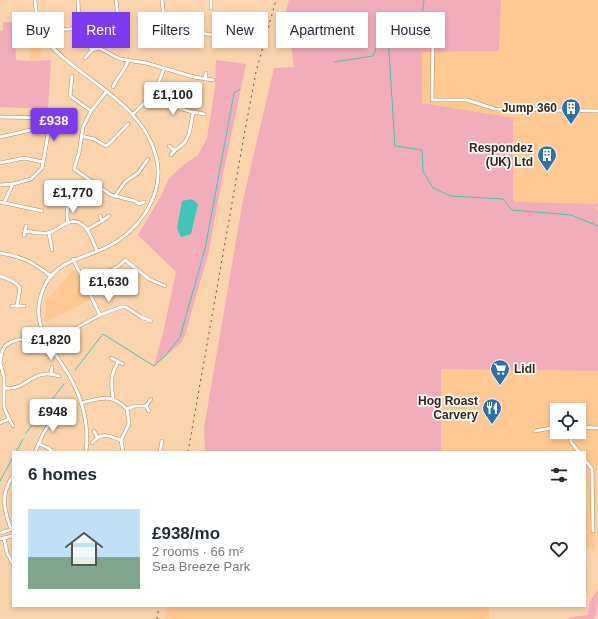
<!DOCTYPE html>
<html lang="en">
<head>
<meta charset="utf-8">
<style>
	:root { --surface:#fff; --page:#f6f6f7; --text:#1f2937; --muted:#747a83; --accent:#7c3aed }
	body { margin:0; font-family:Arial,sans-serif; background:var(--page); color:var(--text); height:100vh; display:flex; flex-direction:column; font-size:15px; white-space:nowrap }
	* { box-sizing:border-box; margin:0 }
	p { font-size:13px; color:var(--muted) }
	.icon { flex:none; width:22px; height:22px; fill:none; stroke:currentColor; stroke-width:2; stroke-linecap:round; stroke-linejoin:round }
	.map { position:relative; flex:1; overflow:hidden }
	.panel { position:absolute; left:12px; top:451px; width:574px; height:156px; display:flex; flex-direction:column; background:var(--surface); border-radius:0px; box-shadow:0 2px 6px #0003 }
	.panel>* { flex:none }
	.guide { position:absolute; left:12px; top:12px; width:574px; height:36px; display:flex; gap:8px }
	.controls { position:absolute; left:550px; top:403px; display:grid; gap:8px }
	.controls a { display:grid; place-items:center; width:36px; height:36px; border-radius:0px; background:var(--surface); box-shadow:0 2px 6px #0003; font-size:20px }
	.price { position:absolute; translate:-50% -34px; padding:0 9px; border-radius:4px; background:#fff; color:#222; font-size:13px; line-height:26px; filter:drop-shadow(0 1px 2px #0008) }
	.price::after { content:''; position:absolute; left:50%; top:24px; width:12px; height:9px; margin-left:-6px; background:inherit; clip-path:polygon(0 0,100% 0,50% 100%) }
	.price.on { background:var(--accent); color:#fff }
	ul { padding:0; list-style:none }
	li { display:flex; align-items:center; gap:12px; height:100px; padding:0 16px }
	li span { display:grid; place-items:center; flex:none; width:112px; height:80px; border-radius:0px; color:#555 }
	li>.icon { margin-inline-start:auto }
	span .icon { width:48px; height:48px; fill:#fffc; stroke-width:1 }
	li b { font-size:17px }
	h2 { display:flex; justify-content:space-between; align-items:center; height:48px; padding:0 16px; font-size:17px }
	.pill { padding:0 14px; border-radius:0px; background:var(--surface); box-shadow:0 2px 6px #0003; font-size:14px; line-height:36px }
	.pill.on { background:var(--accent); color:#fff }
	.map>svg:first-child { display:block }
</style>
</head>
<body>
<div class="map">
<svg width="598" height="619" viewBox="0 0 598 619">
	<rect width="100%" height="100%" fill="#fbd4ae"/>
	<!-- built -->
	<g fill="#fec893" fill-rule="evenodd">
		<polygon points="501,0 598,0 598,204 515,203 513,198 422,104 422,52 499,51"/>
		<polygon points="40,45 41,59 30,60 29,46"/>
		<polygon points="74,269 90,300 44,323 46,301"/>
		<path d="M441 369 598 371V441L595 549 585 548V452H441ZM557 410H579V432H557Z"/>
		<polygon points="167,606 489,606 489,619 165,619"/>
	</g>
	<!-- green -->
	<g fill="#f2adbb">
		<polygon points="289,0 501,0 499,51 422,52 422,103 513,118 513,198 515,202 598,204 597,210 598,210 598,371 441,369 441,452 205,452 204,428 243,200 274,68 294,67 286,11"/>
		<polygon points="3,22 14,22 16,60 28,61 51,60 48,109 0,107 0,31 3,30"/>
		<polygon points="216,60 246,64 222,180 209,251 185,335 181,343 154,366 163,333 176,272 138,235 162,194 169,178 185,164 198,155 207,138 215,88"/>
		<path d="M598 589C598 598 598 614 594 619H568L573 617 588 615 590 601Z"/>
	</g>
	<!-- water -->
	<polygon fill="#42c4b8" points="192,199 198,204 191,234 181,237 177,228 182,201"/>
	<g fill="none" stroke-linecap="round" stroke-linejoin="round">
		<!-- stream -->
		<g stroke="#42c4b8" stroke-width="1">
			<polyline points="388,37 420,31 424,0"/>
			<polyline points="334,62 373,56 379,40 388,37 395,146 422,150 423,171 433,188 451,196 503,199 512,210 571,215 598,226"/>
			<polyline points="75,370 103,334 154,366 166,355 180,337 205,249 234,93 240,89"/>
			<polyline points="26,433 64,384"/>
			<polyline points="16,452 23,439"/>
			<polyline points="0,481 13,457"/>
		</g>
		<!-- street casing -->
		<g stroke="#b38659" stroke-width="4">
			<g id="street">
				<path d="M35 0C36 12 37 24 43 35 48 45 57 52 65 59 99 88 144 110 156 156 166 194 139 231 107 247 85 258 59 260 46 283 25 323 53 347 71 379 83 401 89 427 86 452"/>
				<polyline points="116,0 119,27"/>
				<polyline points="162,0 165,29 240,38"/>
				<polyline points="211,8 211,0"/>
				<path d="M58 29C65 29 76 31 79 23L78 0"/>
				<polyline points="433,35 432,100 467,100 495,109 598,111"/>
				<polyline points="88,45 92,50"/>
				<polyline points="85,58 92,50 99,48 120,59 146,63 194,77 213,80"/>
				<polyline points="72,76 70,96 91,111 83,127 79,153 74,169 111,195 135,201 139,204 144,202"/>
				<polyline points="205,79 206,73"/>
				<path d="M113 87C117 77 125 71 128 61"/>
				<path d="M151 96C168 106 184 111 204 114"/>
				<polyline points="91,111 107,91"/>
				<path d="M133 114C148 100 158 89 164 68"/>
				<polyline points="0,117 51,118 42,168 31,179 13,184 0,185"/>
				<polyline points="81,136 94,139 106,146 111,142 128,124"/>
				<polyline points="0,137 35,129 41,118"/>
				<polyline points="169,146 174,150"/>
				<path d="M171 155C175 149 181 147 185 142 191 134 191 122 193 113"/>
				<polyline points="0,163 24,158 43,162"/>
				<polyline points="115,196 125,182 138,173 148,159"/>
				<polyline points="62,197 69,197"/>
				<polyline points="0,202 42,211"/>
				<polyline points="4,203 13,184"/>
				<polyline points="100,216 102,221"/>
				<path d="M68 223C65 213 69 202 70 191"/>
				<polyline points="88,229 102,221 109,216"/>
				<path d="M25 231C32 232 40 234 47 233 54 232 60 226 67 223 85 215 92 239 97 251"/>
				<polyline points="49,233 52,250"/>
				<polyline points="24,236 26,226"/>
				<path d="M0 253C24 257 32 262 51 276"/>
				<polyline points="73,259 100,315"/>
				<path d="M0 276C7 279 16 281 20 288L17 306"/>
				<polyline points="84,283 119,266 125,260 149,279 165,286"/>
				<polyline points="12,306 24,306"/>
				<polyline points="69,332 100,315 121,307 126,307 141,317 151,321"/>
				<polyline points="111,358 123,364"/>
				<polyline points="51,374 52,367"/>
				<path d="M5 388C27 391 32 367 59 376"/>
				<path d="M113 398C111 383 110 376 118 362"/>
				<path d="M81 403C101 398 111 393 127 409L129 424 121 440 123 452"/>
				<polyline points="127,409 135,406 146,406"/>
				<polyline points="149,411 146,406 151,399"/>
				<polyline points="56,416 63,420"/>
				<polyline points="9,419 13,426"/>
				<polyline points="0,423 9,419 4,407 4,377 0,363 2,352 5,346 11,342 17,340 38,338 44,336"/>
				<polyline points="579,427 598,428"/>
				<polyline points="94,431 97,437"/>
				<polyline points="535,431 557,427"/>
				<polyline points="571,432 571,442 579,452"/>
				<path d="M92 443C103 431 108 436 121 440"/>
				<polyline points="39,444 48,448 53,452"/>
				<polyline points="35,452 44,432 60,409"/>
				<polyline points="160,452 162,441"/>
				<polyline points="585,460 592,469 593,531"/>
				<path d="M11 529C4 510 0 494 13 476"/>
				<polyline points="0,533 13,529"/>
				<polyline points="4,538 12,536"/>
				<polyline points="0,539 4,538 7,553 13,564"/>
			</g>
		</g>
		<!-- street -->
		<use href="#street" stroke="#fff" stroke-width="3"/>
		<!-- rail -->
		<g stroke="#695139" stroke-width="1" stroke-dasharray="2 4" stroke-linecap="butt">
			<polyline points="188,452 243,141 256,72 276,0"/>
			<polyline points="157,619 159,606"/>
		</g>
	</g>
	<!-- icons -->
	<defs>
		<g id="building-pin" transform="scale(1)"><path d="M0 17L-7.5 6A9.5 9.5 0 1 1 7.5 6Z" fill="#2e70a6" stroke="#fdfdfd"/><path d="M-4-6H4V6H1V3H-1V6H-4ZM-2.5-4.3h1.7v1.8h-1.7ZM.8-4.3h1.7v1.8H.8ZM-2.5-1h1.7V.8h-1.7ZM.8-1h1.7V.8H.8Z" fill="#fff"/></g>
		<g id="supermarket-pin" transform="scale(1)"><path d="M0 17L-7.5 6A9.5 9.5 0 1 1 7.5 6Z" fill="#2e70a6" stroke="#fdfdfd"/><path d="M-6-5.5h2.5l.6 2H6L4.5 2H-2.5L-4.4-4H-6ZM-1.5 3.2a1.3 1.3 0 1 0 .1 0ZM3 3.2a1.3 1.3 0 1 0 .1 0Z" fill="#fff"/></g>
		<g id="restaurant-pin" transform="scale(1)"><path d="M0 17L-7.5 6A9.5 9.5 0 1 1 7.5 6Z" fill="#2e70a6" stroke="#fdfdfd"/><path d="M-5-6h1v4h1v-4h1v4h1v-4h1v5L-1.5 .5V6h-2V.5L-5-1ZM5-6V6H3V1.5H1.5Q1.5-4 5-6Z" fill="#fff"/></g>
	</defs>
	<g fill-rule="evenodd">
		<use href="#building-pin" x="571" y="108"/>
		<use href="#building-pin" x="547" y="155"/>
		<use href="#supermarket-pin" x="500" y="369"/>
		<use href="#restaurant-pin" x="492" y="408"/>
	</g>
	<g text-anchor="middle" stroke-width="3.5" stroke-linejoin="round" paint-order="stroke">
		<!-- poi labels -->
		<g font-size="12" font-weight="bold" fill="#372512" stroke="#fdfdfd" text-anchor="end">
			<text x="557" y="112">Jump 360</text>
			<text x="533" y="152">Respondez<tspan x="533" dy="14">(UK) Ltd</tspan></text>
			<text x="514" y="373" text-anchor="start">Lidl</text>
			<text x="478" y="405">Hog Roast<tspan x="478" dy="14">Carvery</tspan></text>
		</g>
	</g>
</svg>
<div class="controls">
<a><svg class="icon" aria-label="locate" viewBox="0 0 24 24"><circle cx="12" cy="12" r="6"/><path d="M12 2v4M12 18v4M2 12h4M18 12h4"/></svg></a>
</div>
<b class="price" style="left:173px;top:116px">£1,100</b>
<b class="price on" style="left:54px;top:142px">£938</b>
<b class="price" style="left:73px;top:214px">£1,770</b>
<b class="price" style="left:109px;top:303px">£1,630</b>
<b class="price" style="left:51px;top:361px">£1,820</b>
<b class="price" style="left:53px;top:433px">£948</b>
<div class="guide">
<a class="pill">Buy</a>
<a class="pill on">Rent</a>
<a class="pill">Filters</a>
<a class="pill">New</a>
<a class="pill">Apartment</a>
<a class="pill">House</a>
</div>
<section class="panel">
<h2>6 homes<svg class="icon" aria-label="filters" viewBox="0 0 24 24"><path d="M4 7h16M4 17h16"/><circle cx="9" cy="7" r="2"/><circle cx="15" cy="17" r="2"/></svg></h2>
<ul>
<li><span style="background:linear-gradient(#bfe0f5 60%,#7fa58c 0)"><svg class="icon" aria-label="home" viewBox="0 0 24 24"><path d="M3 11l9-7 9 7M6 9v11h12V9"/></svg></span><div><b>£938/mo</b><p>2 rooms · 66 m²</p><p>Sea Breeze Park</p></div><svg class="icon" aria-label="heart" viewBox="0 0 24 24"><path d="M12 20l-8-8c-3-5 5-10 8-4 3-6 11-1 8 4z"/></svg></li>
</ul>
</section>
</div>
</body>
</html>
